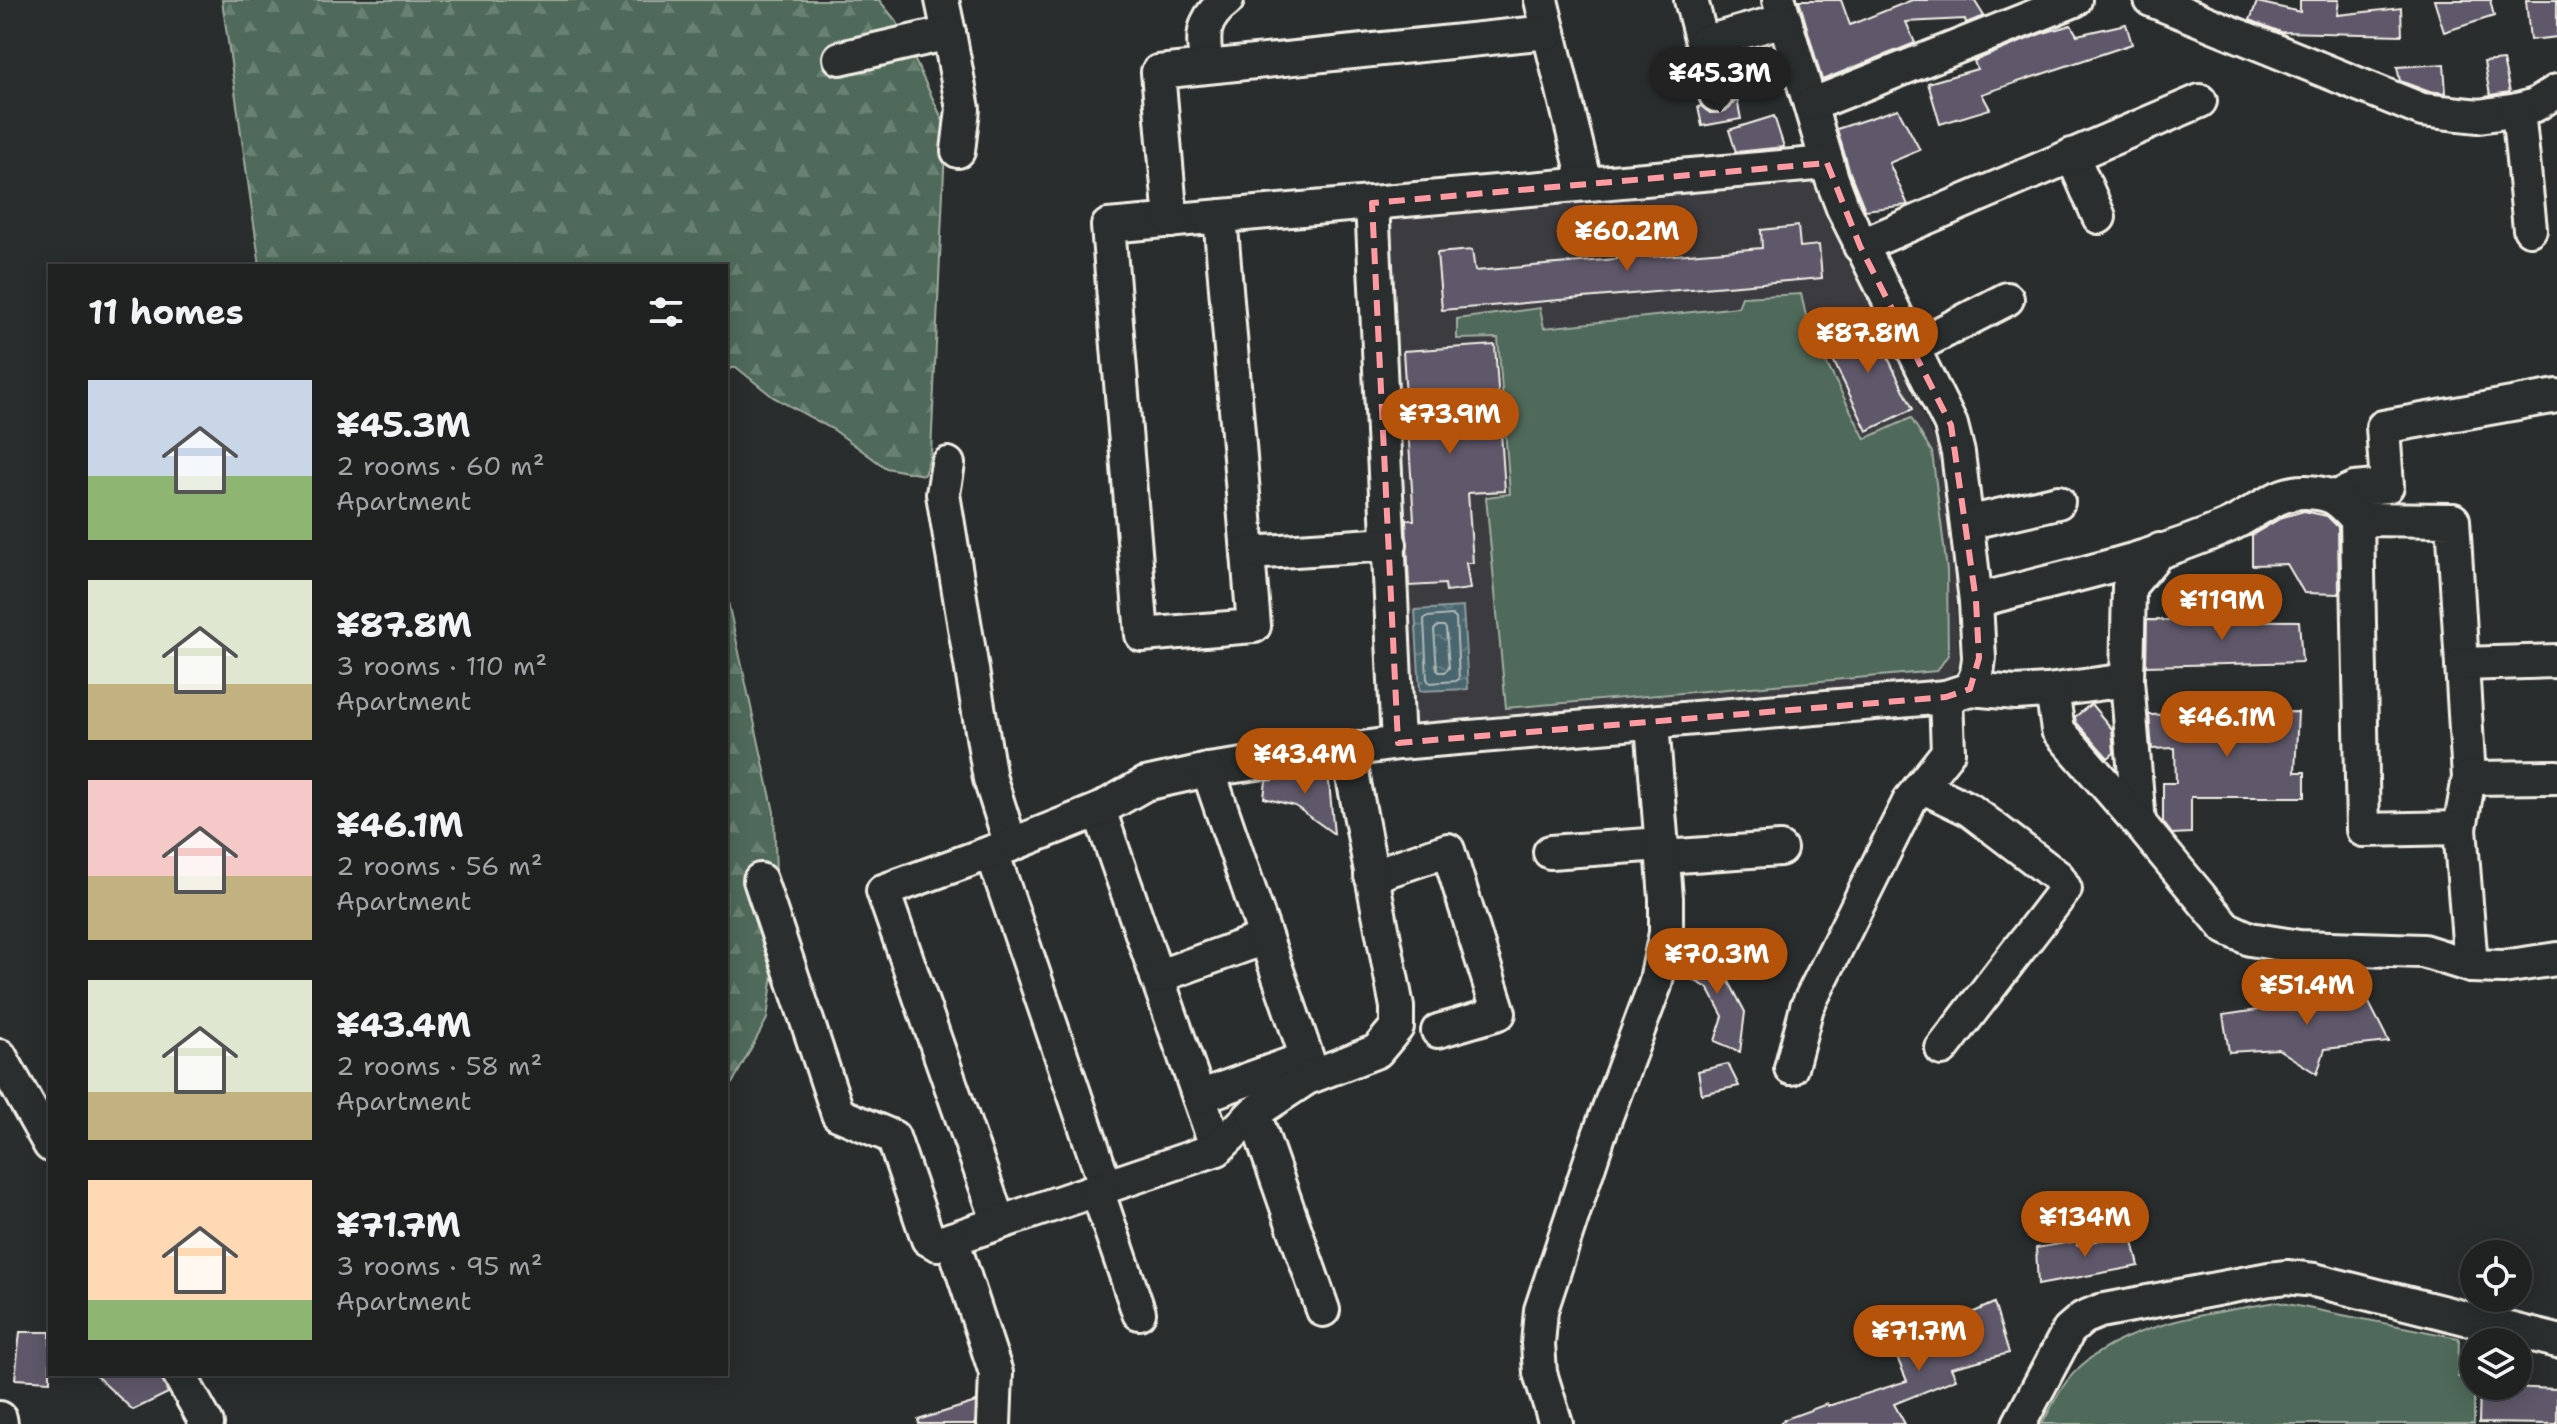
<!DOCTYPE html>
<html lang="en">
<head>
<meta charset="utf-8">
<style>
	:root { --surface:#202222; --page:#2d2f2f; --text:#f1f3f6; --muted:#a2a4a5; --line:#3d3f40; --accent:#b45309 }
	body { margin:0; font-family:"Shantell Sans",sans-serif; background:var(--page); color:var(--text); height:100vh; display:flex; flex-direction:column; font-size:30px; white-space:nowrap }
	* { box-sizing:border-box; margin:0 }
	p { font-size:26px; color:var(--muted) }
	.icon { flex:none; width:44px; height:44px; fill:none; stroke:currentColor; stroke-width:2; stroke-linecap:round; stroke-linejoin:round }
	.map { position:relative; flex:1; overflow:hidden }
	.panel { position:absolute; left:48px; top:264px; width:680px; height:1112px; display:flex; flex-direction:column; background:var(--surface); border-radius:0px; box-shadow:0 4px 20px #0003,0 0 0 2px var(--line) }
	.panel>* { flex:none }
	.fabs { position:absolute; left:2460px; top:1240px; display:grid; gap:16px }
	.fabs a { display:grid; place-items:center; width:72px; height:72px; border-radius:50%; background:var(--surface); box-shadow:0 4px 20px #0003,0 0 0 2px var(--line); font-size:40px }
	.price { position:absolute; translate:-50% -68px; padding:0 18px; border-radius:28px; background:var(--accent); color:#fff; font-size:26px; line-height:52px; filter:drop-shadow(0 2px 4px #0008) }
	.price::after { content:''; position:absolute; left:50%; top:48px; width:24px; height:18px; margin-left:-12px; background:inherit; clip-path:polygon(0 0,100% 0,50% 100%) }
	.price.current { background:#222; color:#fff }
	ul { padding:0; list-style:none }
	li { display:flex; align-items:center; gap:24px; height:200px; padding:0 40px }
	li span { display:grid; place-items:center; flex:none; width:224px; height:160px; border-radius:0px; color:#555 }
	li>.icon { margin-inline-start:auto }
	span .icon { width:96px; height:96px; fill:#fffc; stroke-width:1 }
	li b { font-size:34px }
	h2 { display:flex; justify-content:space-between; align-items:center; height:96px; padding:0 40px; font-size:34px }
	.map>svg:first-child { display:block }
</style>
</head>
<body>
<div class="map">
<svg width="2557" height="1424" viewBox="0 0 2557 1424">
	<defs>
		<pattern id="forest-firs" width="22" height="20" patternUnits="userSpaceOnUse" patternTransform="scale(2)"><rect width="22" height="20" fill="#4f6b5a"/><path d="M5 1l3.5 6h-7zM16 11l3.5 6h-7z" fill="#698172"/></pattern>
		<pattern id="water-ripples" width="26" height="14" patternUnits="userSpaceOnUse" patternTransform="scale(2)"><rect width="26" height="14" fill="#4a656e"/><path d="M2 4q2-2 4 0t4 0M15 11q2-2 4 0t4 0" fill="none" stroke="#657c83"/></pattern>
	</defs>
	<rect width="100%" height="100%" fill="#2a2d2e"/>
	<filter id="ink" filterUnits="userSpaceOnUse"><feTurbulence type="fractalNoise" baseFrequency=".0125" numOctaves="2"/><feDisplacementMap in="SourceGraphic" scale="16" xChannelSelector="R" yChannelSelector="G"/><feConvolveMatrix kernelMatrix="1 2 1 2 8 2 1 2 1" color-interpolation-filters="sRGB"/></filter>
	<g filter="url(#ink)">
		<!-- built -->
		<polygon fill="#3a3a40" points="1813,178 1822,207 1885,334 1939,449 1953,544 1959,666 1945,682 1406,728 1382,222 1400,210"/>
		<!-- forest -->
		<g fill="url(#forest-firs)" stroke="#a2aea1" stroke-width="2">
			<polygon points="222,0 879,0 897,22 946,127 931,453 924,475 886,468 834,430 773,397 736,367 726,370 726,266 260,266"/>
			<polygon points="726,593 774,812 778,936 767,1019 733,1082 726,1090"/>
		</g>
		<!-- pitch -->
		<g fill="#4f6b5a" stroke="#a2aea1" stroke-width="2">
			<polygon points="1801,294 1809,329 1865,439 1911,418 1932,452 1947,570 1948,655 1937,671 1506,708 1486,497 1510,494 1498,338 1457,339 1457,319 1540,308 1544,328 1738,307 1742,297"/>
			<path d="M2277 1302 2459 1338 2458 1377 2474 1379V1424H2042C2050 1410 2057 1394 2067 1381 2109 1325 2212 1313 2277 1302Z"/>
		</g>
		<!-- water -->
		<polygon fill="url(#water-ripples)" stroke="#8e9d9f" stroke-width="2" points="1463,607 1468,689 1420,691 1415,610"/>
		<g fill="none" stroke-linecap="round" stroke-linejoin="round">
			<!-- shore -->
			<g stroke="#b0b9b7" stroke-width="2">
				<polygon points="1452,615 1456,619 1459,679 1456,681 1430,683 1427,679 1424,619 1427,617"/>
				<polygon points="1438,626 1444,626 1446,629 1449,668 1445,672 1439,672 1437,669 1434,630"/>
			</g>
		</g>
		<!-- building -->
		<g fill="#5f596b" stroke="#f4f1e8" stroke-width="2">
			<polygon points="1799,0 1841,0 1850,25 1912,0 1974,0 1984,16 1966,23 1965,19 1906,22 1915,43 1822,80"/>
			<polygon points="2300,0 2339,0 2337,15 2401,8 2402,35 2281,32 2250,20 2257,2 2300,12"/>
			<polygon points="2434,0 2490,0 2494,16 2444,32"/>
			<polygon points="2526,0 2557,0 2557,37 2530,40"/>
			<polygon points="2126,24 2132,44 1982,94 1990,109 1940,124 1928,83 1977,69 1974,61 2040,34 2071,25 2077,35"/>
			<polygon points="2503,60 2510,92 2490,95 2484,62"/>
			<polygon points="2444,64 2446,93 2427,91 2400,81 2397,67"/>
			<polygon points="1737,99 1741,119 1702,126 1698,107 1701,106 1710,113 1720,113 1729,109"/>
			<polygon points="1898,109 1920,150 1889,163 1908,205 1865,210 1850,173 1837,129"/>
			<polygon points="1774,116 1784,147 1736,152 1729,130"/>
			<polygon points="1798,226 1800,247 1819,245 1822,278 1442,310 1437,253 1472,250 1475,271 1616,259 1615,241 1648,238 1650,257 1762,248 1761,230"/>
			<polygon points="1869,319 1913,409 1867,431 1824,341"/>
			<polygon points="1495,345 1505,491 1468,493 1473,563 1466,563 1470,589 1446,592 1445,584 1409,586 1406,520 1414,520 1403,351"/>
			<polygon points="2304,511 2327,516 2338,527 2339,594 2304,593 2287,564 2252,565 2252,535 2283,517"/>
			<polygon points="2147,620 2299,621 2302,662 2146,666"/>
			<polygon points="2091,704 2112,729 2114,753 2108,758 2076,722 2075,717"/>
			<polygon points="2298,712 2295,772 2305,772 2305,797 2191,797 2191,833 2172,834 2163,822 2163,783 2176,783 2175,748 2152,749 2149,715"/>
			<polygon points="1328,772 1334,834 1295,806 1264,798 1266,781"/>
			<polygon points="1696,947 1724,972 1745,1012 1740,1052 1715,1041 1723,1016 1708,988 1677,971 1679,963"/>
			<polygon points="2360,985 2389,1042 2325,1049 2317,1074 2278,1049 2229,1052 2223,1015 2271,1008"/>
			<polygon points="1728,1064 1739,1086 1702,1094 1698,1071"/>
			<polygon points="2131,1233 2139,1266 2038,1285 2036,1248 2077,1241 2077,1245"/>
			<polygon points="1994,1303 2009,1353 1951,1368 1956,1379 1894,1404 1905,1424 1780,1424 1783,1420 1827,1404 1828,1406 1907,1381 1896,1355 1949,1341 1945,1325"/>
			<polygon points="20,1332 50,1332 50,1381 15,1379"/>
			<polygon points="94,1374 160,1374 168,1393 133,1410"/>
			<polygon points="2480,1386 2557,1389 2557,1424 2479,1423"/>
			<polygon points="976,1402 975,1424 919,1424 918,1420"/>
		</g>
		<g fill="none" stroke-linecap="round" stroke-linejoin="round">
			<!-- minor casing -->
			<g stroke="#f4f1e8" stroke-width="38">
				<g id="minor">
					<polyline points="942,0 949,33"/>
					<polyline points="1541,0 1586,184"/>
					<polyline points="1691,0 1716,95"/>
					<polyline points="1779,0 1832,179 1843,208 1951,425 1958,453 1976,601 1979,658 1977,674 1970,689"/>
					<polyline points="2151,0 2422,110 2479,116 2518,110 2535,105 2557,91"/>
					<polyline points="1703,43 1785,20"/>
					<polyline points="840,58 949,33 963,109 958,151"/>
					<path d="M1207 66C1202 36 1201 20 1227 0"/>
					<polyline points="1811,105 2075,0"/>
					<polyline points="2518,110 2530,229"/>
					<polyline points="2072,155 2099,217"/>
					<polyline points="1372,203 1398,743"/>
					<polyline points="1220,216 1254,626 1142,635 1108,226 1827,163"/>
					<polyline points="1171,221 1158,72 1549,32"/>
					<polyline points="1860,246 2200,101"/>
					<polyline points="1912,348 2007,299"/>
					<polyline points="948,464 943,494 990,779 1011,845 992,852 1106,1187"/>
					<polyline points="2336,497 2354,489 2387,486 2383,427 2557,396"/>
					<polyline points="2357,519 2453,520 2469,778 2460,828 2471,966"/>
					<polyline points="1967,523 2058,502"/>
					<polyline points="1248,553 1390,544"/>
					<path d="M1976 601C2059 578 2149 561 2228 526 2253 515 2277 491 2306 492 2334 493 2339 500 2357 519L2363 830 2460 828"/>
					<polyline points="2462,664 2557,661"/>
					<polyline points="2047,691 2127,680"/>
					<polyline points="2469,778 2557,777"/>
					<polyline points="1921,786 1970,810 2058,877 2065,889 1942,1049"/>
					<polyline points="1099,810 1217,1149"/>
					<polyline points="2139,823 2127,680 2129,587 2160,550"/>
					<polyline points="1011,845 1099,810 1145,784 1208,770 1398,743 1946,697 1970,689 2016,693 2047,691 2053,697 2058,730 2139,823 2226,928 2250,939 2299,947 2423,951 2471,966 2503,967 2557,959"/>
					<polyline points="992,852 883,891 999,1223"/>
					<polyline points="1550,852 1662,844"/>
					<polyline points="1663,857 1780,849"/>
					<polyline points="1371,876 1448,850 1499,1013 1438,1031"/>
					<polyline points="760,880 838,1114 893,1137 928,1239 937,1244 1217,1149 1254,1113"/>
					<polyline points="1157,977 1265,938"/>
					<polyline points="0,1056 50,1145"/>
					<polyline points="1791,1068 1807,1007 1910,800 1948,752 1946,697"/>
					<polyline points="1199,1097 1307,1058 1208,770"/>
					<polyline points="1097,1190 1139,1313"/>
					<polyline points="952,1239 996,1373 994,1424"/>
					<polyline points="1323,1310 1254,1113 1307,1078 1377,1051 1397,1027 1397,1007 1348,751"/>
					<polyline points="179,1374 207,1424"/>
					<polyline points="0,1418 1,1424"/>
					<polyline points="1556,1424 1540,1373 1538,1344 1541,1310 1599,1135 1655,985 1666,933 1666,898 1652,723"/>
					<polyline points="2019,1424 2069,1330 2083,1318 2100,1311 2269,1279 2287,1277 2314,1280 2557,1341"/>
				</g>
			</g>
			<!-- minor -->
			<use href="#minor" stroke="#2a2d2e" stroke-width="32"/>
		</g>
	</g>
	<!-- marked area -->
	<path fill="none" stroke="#ff9aa2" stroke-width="6" stroke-dasharray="16 10" stroke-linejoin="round" d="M1827 163 1860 246 1951 425 1976 601 1979 658 1970 689 1946 697 1398 743 1372 203Z"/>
</svg>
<div class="fabs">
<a><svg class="icon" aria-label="locate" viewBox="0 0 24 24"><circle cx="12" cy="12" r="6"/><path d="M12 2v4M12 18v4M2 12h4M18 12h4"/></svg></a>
<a><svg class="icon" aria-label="layers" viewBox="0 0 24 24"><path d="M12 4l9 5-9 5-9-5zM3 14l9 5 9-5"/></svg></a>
</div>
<b class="price current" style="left:1720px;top:115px">¥45.3M</b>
<b class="price" style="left:1627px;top:273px">¥60.2M</b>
<b class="price" style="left:1868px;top:375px">¥87.8M</b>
<b class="price" style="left:1450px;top:456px">¥73.9M</b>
<b class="price" style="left:2222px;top:642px">¥119M</b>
<b class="price" style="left:2227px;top:759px">¥46.1M</b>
<b class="price" style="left:1305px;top:796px">¥43.4M</b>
<b class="price" style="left:1717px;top:996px">¥70.3M</b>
<b class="price" style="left:2307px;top:1027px">¥51.4M</b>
<b class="price" style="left:2085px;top:1259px">¥134M</b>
<b class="price" style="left:1919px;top:1373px">¥71.7M</b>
<section class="panel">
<h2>11 homes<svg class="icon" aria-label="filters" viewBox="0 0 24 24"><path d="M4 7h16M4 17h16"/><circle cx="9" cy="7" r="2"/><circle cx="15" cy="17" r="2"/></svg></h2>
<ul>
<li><span style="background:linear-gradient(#c9d6e8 60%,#8fb573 0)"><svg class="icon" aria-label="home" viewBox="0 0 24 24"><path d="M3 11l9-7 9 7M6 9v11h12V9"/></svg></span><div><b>¥45.3M</b><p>2 rooms · 60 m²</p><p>Apartment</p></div></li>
<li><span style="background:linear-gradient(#dfe7d0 65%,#c2b280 0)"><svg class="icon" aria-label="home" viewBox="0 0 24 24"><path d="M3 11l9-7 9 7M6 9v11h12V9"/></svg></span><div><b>¥87.8M</b><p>3 rooms · 110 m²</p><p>Apartment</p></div></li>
<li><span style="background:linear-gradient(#f6c9c9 60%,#c2b280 0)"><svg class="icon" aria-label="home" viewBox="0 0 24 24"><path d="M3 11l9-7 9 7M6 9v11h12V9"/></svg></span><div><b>¥46.1M</b><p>2 rooms · 56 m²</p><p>Apartment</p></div></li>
<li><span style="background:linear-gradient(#dfe7d0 70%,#c2b280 0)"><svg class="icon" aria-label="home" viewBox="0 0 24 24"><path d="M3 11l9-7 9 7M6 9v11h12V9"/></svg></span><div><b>¥43.4M</b><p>2 rooms · 58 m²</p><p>Apartment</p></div></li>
<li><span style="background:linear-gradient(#ffd9b3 75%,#8fb573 0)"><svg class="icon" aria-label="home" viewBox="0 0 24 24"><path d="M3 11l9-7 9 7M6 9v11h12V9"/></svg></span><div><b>¥71.7M</b><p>3 rooms · 95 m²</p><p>Apartment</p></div></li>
</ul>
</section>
</div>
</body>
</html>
